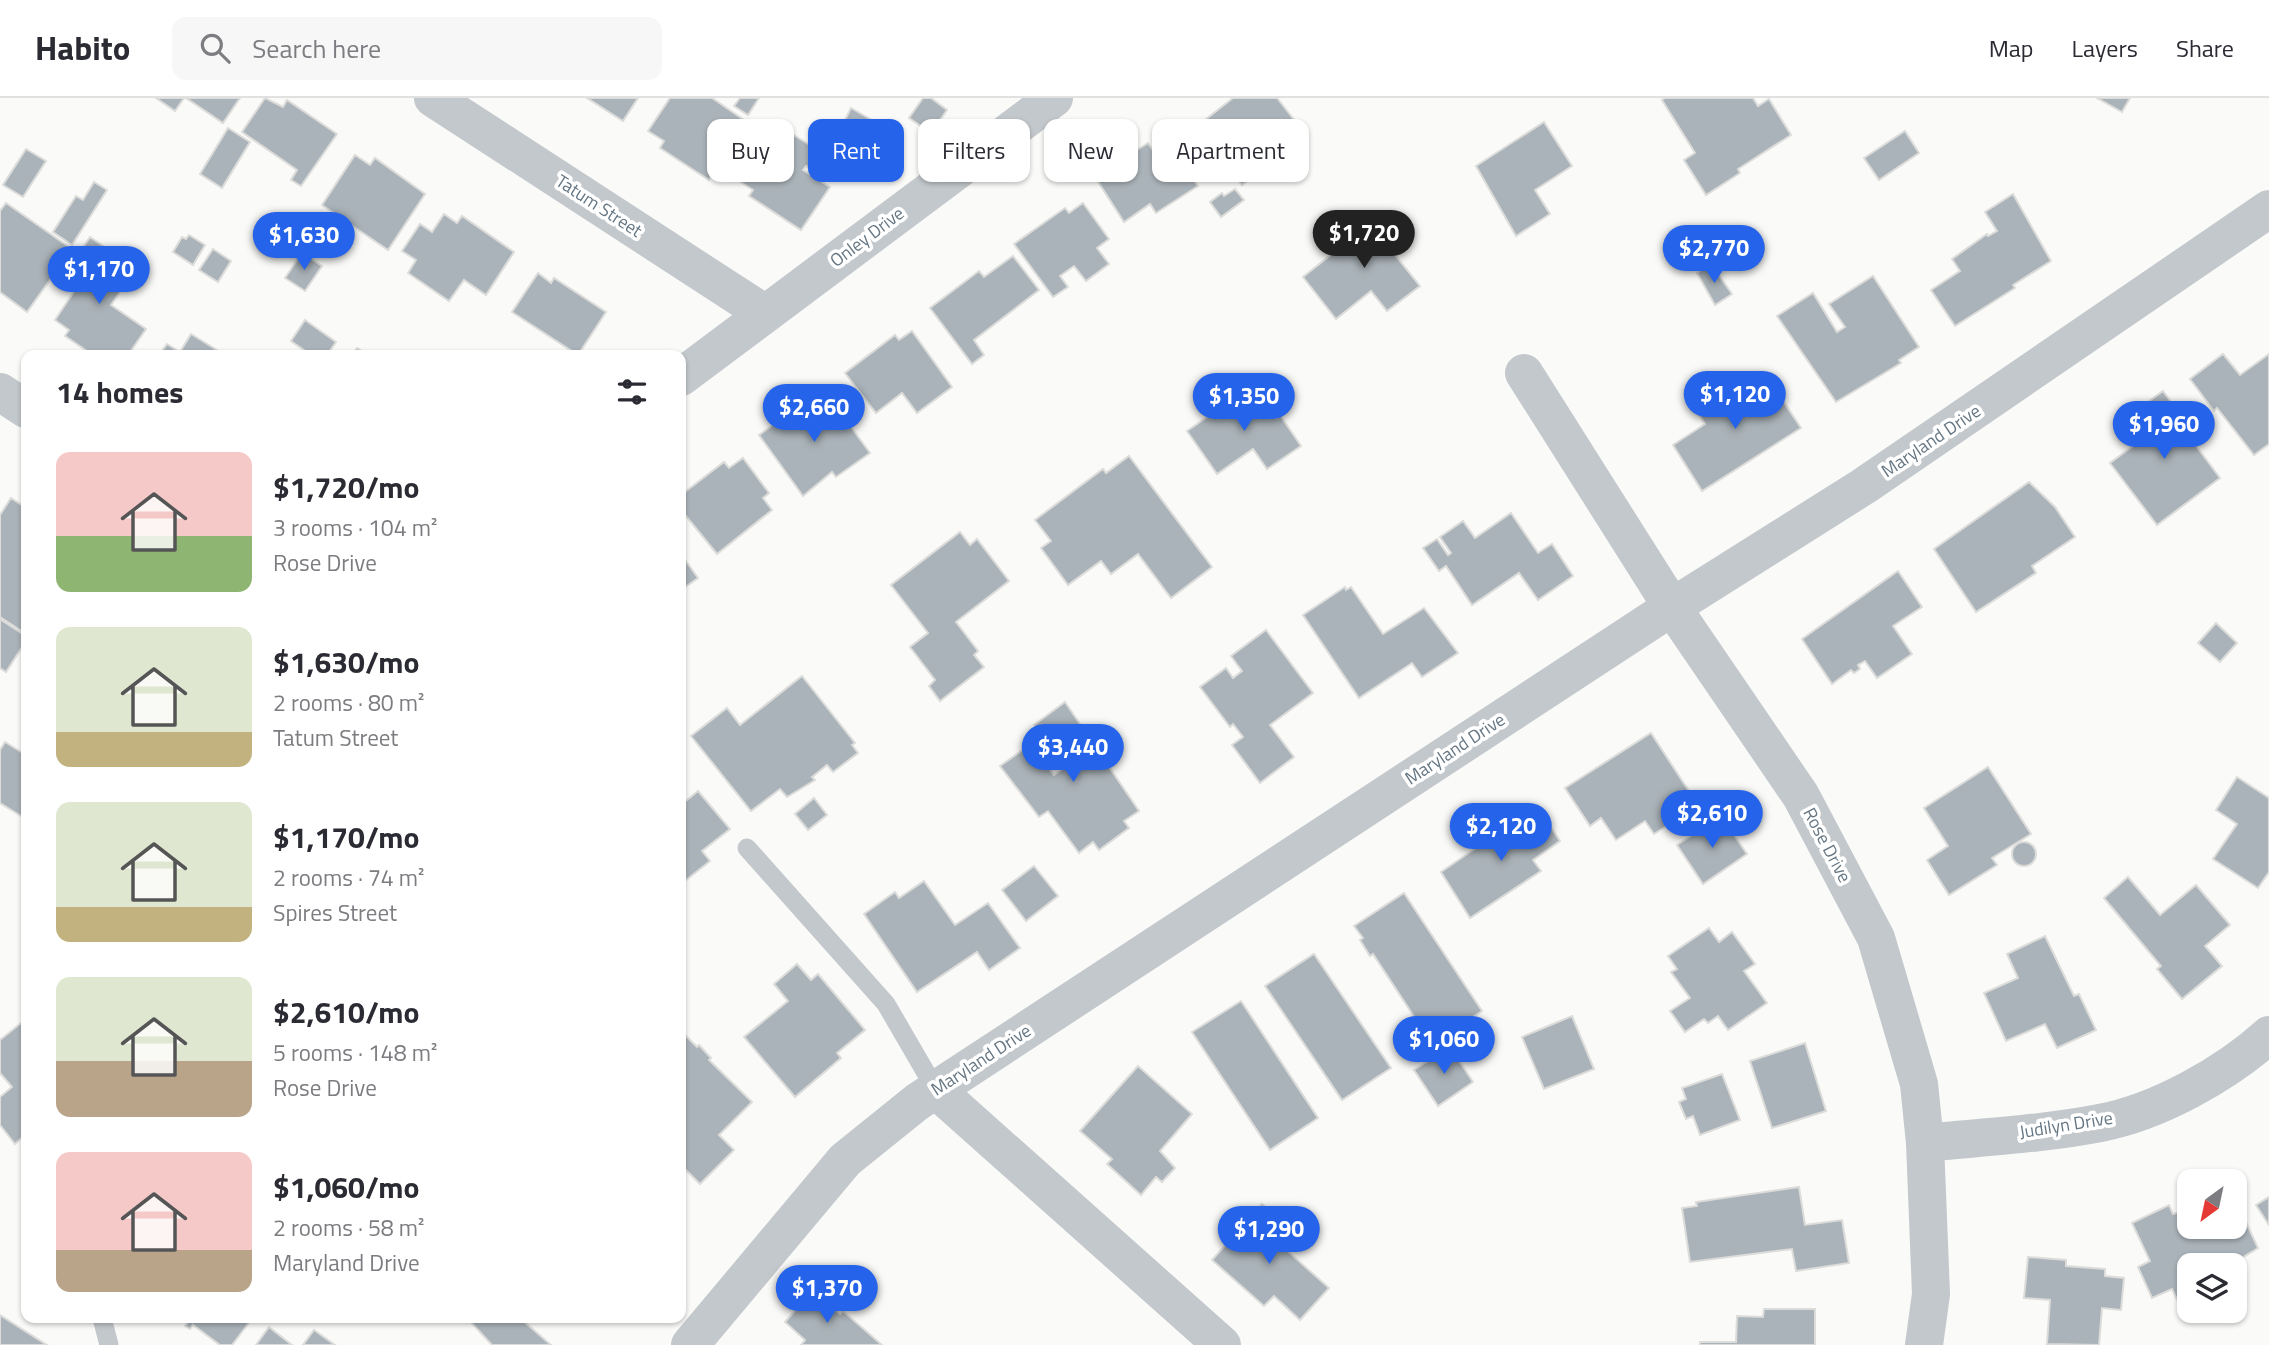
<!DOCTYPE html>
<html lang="en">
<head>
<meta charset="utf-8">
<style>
	:root { --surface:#fff; --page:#f7f7f7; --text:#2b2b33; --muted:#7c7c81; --line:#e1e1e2; --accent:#2563eb }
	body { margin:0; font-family:"Titillium Web",sans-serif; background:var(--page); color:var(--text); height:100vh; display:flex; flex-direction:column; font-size:26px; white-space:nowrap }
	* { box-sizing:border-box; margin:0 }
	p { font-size:23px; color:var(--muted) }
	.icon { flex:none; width:38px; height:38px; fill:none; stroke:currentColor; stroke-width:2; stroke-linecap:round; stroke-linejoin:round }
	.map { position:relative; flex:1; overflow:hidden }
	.drawer { position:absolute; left:21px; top:252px; width:665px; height:973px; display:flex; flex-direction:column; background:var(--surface); border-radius:14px; box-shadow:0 2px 5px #0004 }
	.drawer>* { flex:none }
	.guide { position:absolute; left:707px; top:21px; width:665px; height:63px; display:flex; gap:14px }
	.needle { width:46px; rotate:213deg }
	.controls { position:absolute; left:2177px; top:1071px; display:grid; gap:14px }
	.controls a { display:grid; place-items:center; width:70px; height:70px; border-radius:14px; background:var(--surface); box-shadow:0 2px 5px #0004; font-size:35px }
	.price { position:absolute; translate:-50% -60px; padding:0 16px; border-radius:24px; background:var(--accent); color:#fff; font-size:23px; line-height:46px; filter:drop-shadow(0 2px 4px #0008) }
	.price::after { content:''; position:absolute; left:50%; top:42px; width:21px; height:16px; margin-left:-10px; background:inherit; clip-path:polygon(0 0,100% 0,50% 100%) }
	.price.on { background:#222; color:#fff }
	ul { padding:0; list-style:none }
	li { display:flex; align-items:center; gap:21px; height:175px; padding:0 35px }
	li span { display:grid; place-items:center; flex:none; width:196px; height:140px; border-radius:14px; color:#555 }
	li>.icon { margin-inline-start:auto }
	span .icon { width:84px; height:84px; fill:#fffc; stroke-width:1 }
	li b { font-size:30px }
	h2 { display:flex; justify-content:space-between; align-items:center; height:84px; padding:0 35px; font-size:30px }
	.chip { padding:0 24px; border-radius:14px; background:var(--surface); box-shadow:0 2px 5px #0004; font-size:24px; line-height:63px }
	.chip.on { background:var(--accent); color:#fff }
	header { display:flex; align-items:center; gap:42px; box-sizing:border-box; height:98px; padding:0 35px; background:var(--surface); border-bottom:2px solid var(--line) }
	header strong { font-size:33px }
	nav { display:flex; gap:38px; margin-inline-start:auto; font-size:24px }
	.search { width:490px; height:63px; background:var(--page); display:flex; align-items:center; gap:18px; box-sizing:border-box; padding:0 24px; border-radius:14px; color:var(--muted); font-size:26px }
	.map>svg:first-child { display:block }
</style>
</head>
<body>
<header>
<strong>Habito</strong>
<div class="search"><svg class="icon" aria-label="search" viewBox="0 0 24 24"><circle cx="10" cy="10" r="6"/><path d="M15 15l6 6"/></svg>Search here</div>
<nav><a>Map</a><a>Layers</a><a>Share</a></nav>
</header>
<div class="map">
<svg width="2269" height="1247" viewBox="0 0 2269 1247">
	<rect width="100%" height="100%" fill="#fafaf8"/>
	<!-- building -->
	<g fill="#aab3b9" stroke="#dcdcda" stroke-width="2">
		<polygon points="156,0 184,0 175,13"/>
		<polygon points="186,0 240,0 223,25"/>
		<polygon points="265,0 283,9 287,2 337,36 301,88 291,82 297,72 242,34"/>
		<polygon points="587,0 638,0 623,23"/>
		<polygon points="670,0 712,0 747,24 709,82 660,50 664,43 648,33"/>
		<polygon points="740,0 759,0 748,17 734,8"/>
		<polygon points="923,0 931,0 947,12 931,35 909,20"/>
		<polygon points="1233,0 1277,0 1306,37 1242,87 1196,29"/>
		<polygon points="1665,0 1753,0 1758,8 1769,1 1791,37 1738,71 1740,75 1706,97 1684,62 1695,55 1662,2"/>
		<polygon points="2097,0 2130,0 2122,14"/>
		<polygon points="851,10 889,32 868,64 832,48"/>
		<polygon points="1544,24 1572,68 1535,92 1550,116 1516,138 1476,68"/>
		<polygon points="776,26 821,54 810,71 806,68 803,72 830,89 801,132 749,98 753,92 739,83"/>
		<polygon points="228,30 250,44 222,90 200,76"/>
		<polygon points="1905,33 1919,55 1879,82 1864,60"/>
		<polygon points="1167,42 1198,88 1156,115 1150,106 1124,124 1095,79 1148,45 1152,51"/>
		<polygon points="26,51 46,63 23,99 3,87"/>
		<polygon points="355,57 370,67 375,60 425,96 388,152 322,107"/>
		<polygon points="94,84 107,92 72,147 53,134 76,98 83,102"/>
		<polygon points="1235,91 1244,102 1221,119 1210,104 1222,95 1224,98"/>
		<polygon points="2013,96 2051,163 2013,187 2015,190 1955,228 1931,192 1960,173 1952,161 1987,136 1988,138 1997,133 1985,114"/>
		<polygon points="6,105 72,151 27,214 0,194 0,113"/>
		<polygon points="1083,105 1109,141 1097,150 1109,166 1086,183 1074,168 1060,178 1068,189 1053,199 1014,146 1065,110 1069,115"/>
		<polygon points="444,116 457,125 462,118 514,154 486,197 464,182 449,203 408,175 416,162 402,153 420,126 432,134"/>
		<polygon points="1387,116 1410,145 1395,157 1420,188 1387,213 1371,193 1336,221 1303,179 1366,129 1368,132"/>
		<polygon points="189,137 205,147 193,167 173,154 182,139 186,141"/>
		<polygon points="90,139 109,152 105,159 131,177 111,207 146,231 128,257 93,257 65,238 69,232 55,222 81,183 67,174"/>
		<polygon points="213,151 231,163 218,184 199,172"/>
		<polygon points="302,155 322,168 305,193 285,180"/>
		<polygon points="1013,158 1039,192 974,242 984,257 972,266 930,210 979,173 984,179"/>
		<polygon points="1711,166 1732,196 1715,207 1697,175"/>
		<polygon points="538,175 551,185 554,180 606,214 578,257 512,214"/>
		<polygon points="1873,178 1919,249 1899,262 1901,265 1836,304 1777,218 1813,195 1837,234 1845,229 1829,206"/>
		<polygon points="305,222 336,244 327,257 311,257 291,243"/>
		<polygon points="912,233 952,289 917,315 902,295 876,315 845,275 895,237 899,242"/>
		<polygon points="191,236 225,257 159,257 167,246 180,254"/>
		<polygon points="357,250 369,257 352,257"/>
		<polygon points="2223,256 2240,277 2269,256 2269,346 2254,357 2217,310 2214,313 2190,281"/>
		<polygon points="1766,277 1801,330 1702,393 1673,347 1705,326 1694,309 1732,285 1738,295"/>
		<polygon points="1253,287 1276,320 1280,317 1301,348 1267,371 1253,351 1217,376 1187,333"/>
		<polygon points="2163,293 2187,326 2182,329 2220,380 2157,427 2110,365 2145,339 2129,318"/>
		<polygon points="827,296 870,355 836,379 832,374 803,398 759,337 809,301 813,307"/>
		<polygon points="1129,358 1212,469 1171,500 1138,456 1111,476 1101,463 1068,487 1041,450 1051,443 1035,422 1103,371 1106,375"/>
		<polygon points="743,360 769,395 763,400 772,412 717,456 681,412 681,397 724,364 729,370"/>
		<polygon points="2029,384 2055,409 2075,439 2032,468 2036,475 1976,514 1934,451"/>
		<polygon points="11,400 26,410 26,459 23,463 26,465 26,536 0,519 0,417"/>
		<polygon points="1511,415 1538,455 1552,446 1573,478 1538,502 1519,475 1472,507 1446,468 1439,473 1423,450 1437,441 1448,457 1451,455 1440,439 1463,423 1475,440"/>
		<polygon points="960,434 970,447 977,441 1009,483 956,524 978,553 974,557 984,569 940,603 929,588 935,582 910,549 928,535 891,487"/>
		<polygon points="681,456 698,480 681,492"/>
		<polygon points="1898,473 1922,509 1893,528 1912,556 1877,580 1865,563 1858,567 1860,571 1854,575 1851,572 1832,586 1802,541"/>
		<polygon points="1345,489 1346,492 1351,489 1383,536 1424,510 1458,555 1422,579 1412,565 1359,600 1303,517"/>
		<polygon points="0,521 26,538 26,543 6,574 0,570"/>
		<polygon points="2216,525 2237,545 2220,564 2198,545"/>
		<polygon points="1266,532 1313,595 1270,627 1294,659 1260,685 1232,647 1243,639 1233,626 1230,629 1200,589 1226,570 1233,580 1242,573 1231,558"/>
		<polygon points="802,578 855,645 852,647 858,655 833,674 827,667 812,679 815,682 787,699 780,691 751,713 691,638 727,610 740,627"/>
		<polygon points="1065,604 1139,713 1124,723 1129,730 1099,752 1093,744 1079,755 1048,713 1039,719 1000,668 1031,646 1054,677 1065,669 1034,627"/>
		<polygon points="1651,635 1698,707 1654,736 1645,723 1616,742 1601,720 1590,728 1565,690"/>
		<polygon points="5,644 26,657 26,721 0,705 0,652"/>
		<polygon points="1988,669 2031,736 1992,760 1997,767 1949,797 1927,762 1948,748 1924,710"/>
		<polygon points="2237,679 2269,700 2269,774 2258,790 2213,761 2237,726 2216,712"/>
		<polygon points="698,693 730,731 702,753 710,763 681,786 681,707"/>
		<polygon points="814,700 827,717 808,732 795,716"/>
		<polygon points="1537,708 1560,743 1533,762 1541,773 1470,820 1441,774"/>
		<polygon points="1721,718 1747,756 1703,786 1677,747"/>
		<circle cx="2024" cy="756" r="12"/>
		<polygon points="1034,768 1058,798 1026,823 1002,792"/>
		<polygon points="2128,779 2160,817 2196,787 2230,827 2205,848 2222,868 2182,901 2157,871 2161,868 2104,800"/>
		<polygon points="924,783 955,827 988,805 1020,850 989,872 977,854 917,894 864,816 895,794 899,800"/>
		<polygon points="1404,795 1482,913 1432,946 1373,856 1370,858 1360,842 1363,840 1354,828"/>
		<polygon points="1709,830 1719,844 1732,834 1755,866 1744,873 1767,905 1728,932 1718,918 1708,925 1704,921 1685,934 1670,913 1690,900 1671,874 1677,871 1668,858"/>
		<polygon points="2045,838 2074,898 2079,896 2096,932 2057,950 2045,926 2006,943 1984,895 2018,880 2007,856"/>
		<polygon points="1314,856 1391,970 1342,1002 1265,888"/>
		<polygon points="797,866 811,882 818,876 865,932 837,955 841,960 795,999 744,939 788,903 774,886"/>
		<polygon points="1241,903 1318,1020 1270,1052 1192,934"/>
		<polygon points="1572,918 1594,971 1544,991 1522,939"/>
		<polygon points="26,921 26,1036 15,1046 0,1027 0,999 12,989 0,975 0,942"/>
		<polygon points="681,933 697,949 699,947 711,960 709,962 752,1004 719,1037 734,1052 700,1086 681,1067"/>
		<polygon points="1805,945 1826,1013 1772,1030 1750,963"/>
		<polygon points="1450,949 1473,984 1438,1008 1414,972"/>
		<polygon points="1138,968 1192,1016 1160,1053 1175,1070 1162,1084 1156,1079 1141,1097 1107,1066 1112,1061 1080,1033"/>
		<polygon points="1722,976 1740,1022 1700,1037 1693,1018 1686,1021 1679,1004 1686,1001 1682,990"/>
		<polygon points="1799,1089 1805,1127 1842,1122 1849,1165 1796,1173 1792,1151 1690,1164 1682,1110 1697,1108 1696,1104"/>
		<polygon points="2269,1099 2269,1127 2256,1107"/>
		<polygon points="1262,1106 1286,1127 1274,1141 1329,1190 1300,1222 1274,1198 1264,1208 1212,1162"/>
		<polygon points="2169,1107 2173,1116 2179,1114 2189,1129 2235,1129 2235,1111 2239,1109 2258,1150 2230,1167 2189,1167 2191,1213 2184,1216 2172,1191 2152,1200 2138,1169 2150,1163 2132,1125"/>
		<polygon points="2028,1159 2066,1162 2066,1168 2105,1171 2105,1178 2124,1180 2121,1212 2102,1210 2099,1247 2047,1246 2050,1202 2024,1200"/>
		<polygon points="813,1192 840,1216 843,1213 882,1247 801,1247 805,1242 785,1224"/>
		<polygon points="1764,1211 1815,1211 1815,1247 1700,1247 1700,1244 1736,1244 1737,1218 1763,1219"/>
		<polygon points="0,1217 47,1247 0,1247"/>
		<polygon points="191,1220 250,1220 251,1222 232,1247 220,1247 193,1227 190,1231 185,1228"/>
		<polygon points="467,1220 520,1220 551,1247 492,1247"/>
		<polygon points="269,1229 292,1247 256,1247"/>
		<polygon points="314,1232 335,1247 303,1247"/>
	</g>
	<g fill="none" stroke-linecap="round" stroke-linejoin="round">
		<!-- service -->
		<g stroke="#c3c8cc" stroke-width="19">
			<polyline points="747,750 886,906 936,992"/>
			<polyline points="102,1220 109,1247"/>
		</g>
		<!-- minor -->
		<g stroke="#c3c8cc" stroke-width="38">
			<polyline points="433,0 764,215"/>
			<polyline points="1524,275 1672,509 1801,698 1876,840 1919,986 1925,1045 1931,1196 1924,1247"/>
			<polyline points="681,279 1054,0"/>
			<polyline points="0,294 26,311"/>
			<polyline points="936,992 1222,1247"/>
			<path d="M1925 1045C1983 1039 2043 1036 2100 1025 2158 1014 2226 976 2269 937"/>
		</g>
		<!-- tertiary -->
		<polyline stroke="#c3c8cc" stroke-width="38" points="690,1247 845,1062 917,1004 1672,509 1864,388 2269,111"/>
	</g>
	<g text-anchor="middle" stroke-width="7" stroke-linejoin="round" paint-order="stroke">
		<!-- street labels -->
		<g font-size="18" fill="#657683" stroke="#fff">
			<text transform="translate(599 108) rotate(33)" y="6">Tatum Street</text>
			<text transform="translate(867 139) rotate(-37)" y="6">Onley Drive</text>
			<text transform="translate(1931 343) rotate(-34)" y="6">Maryland Drive</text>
			<text transform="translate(1455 651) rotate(-33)" y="6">Maryland Drive</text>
			<text transform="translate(1827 747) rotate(62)" y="6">Rose Drive</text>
			<text transform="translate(981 962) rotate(-33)" y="6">Maryland Drive</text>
			<text transform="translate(2066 1027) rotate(-9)" y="6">Judilyn Drive</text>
		</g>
	</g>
</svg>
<div class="controls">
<a><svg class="needle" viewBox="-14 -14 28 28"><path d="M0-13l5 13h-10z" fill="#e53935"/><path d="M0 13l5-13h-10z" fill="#7c7c81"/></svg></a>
<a><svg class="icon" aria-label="layers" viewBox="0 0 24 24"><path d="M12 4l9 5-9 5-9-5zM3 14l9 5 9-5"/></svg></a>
</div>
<b class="price on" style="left:1364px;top:172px">$1,720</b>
<b class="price" style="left:304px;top:174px">$1,630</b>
<b class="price" style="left:1714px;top:187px">$2,770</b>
<b class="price" style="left:99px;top:208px">$1,170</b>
<b class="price" style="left:1735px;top:333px">$1,120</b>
<b class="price" style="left:1244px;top:335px">$1,350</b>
<b class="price" style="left:814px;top:346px">$2,660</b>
<b class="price" style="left:2164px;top:363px">$1,960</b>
<b class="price" style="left:1073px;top:686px">$3,440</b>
<b class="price" style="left:1712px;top:752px">$2,610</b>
<b class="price" style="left:1501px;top:765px">$2,120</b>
<b class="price" style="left:1444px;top:978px">$1,060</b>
<b class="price" style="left:1269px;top:1168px">$1,290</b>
<b class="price" style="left:827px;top:1227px">$1,370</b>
<div class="guide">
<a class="chip">Buy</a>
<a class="chip on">Rent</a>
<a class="chip">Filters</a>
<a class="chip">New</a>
<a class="chip">Apartment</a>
</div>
<section class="drawer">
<h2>14 homes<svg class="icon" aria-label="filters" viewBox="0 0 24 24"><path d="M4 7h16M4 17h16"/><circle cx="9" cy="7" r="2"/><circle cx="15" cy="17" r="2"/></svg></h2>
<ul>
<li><span style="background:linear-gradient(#f6c9c9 60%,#8fb573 0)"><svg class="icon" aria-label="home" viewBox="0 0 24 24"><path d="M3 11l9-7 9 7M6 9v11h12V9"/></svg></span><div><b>$1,720/mo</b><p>3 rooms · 104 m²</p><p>Rose Drive</p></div></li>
<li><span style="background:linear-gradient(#dfe7d0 75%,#c2b280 0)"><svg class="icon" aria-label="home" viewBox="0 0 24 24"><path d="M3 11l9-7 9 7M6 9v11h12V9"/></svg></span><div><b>$1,630/mo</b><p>2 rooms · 80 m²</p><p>Tatum Street</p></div></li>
<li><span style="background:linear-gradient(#dfe7d0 75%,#c2b280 0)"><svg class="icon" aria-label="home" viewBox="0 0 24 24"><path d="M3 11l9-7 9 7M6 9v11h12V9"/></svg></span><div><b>$1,170/mo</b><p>2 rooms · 74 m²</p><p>Spires Street</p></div></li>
<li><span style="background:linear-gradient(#dfe7d0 60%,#b9a48a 0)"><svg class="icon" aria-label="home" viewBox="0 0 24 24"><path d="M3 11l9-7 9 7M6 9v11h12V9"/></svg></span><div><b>$2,610/mo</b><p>5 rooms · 148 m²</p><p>Rose Drive</p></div></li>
<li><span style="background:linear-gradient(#f6c9c9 70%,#b9a48a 0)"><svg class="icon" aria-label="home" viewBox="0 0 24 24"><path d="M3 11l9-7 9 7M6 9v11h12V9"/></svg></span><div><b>$1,060/mo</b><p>2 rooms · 58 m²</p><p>Maryland Drive</p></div></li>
</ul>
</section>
</div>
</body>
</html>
